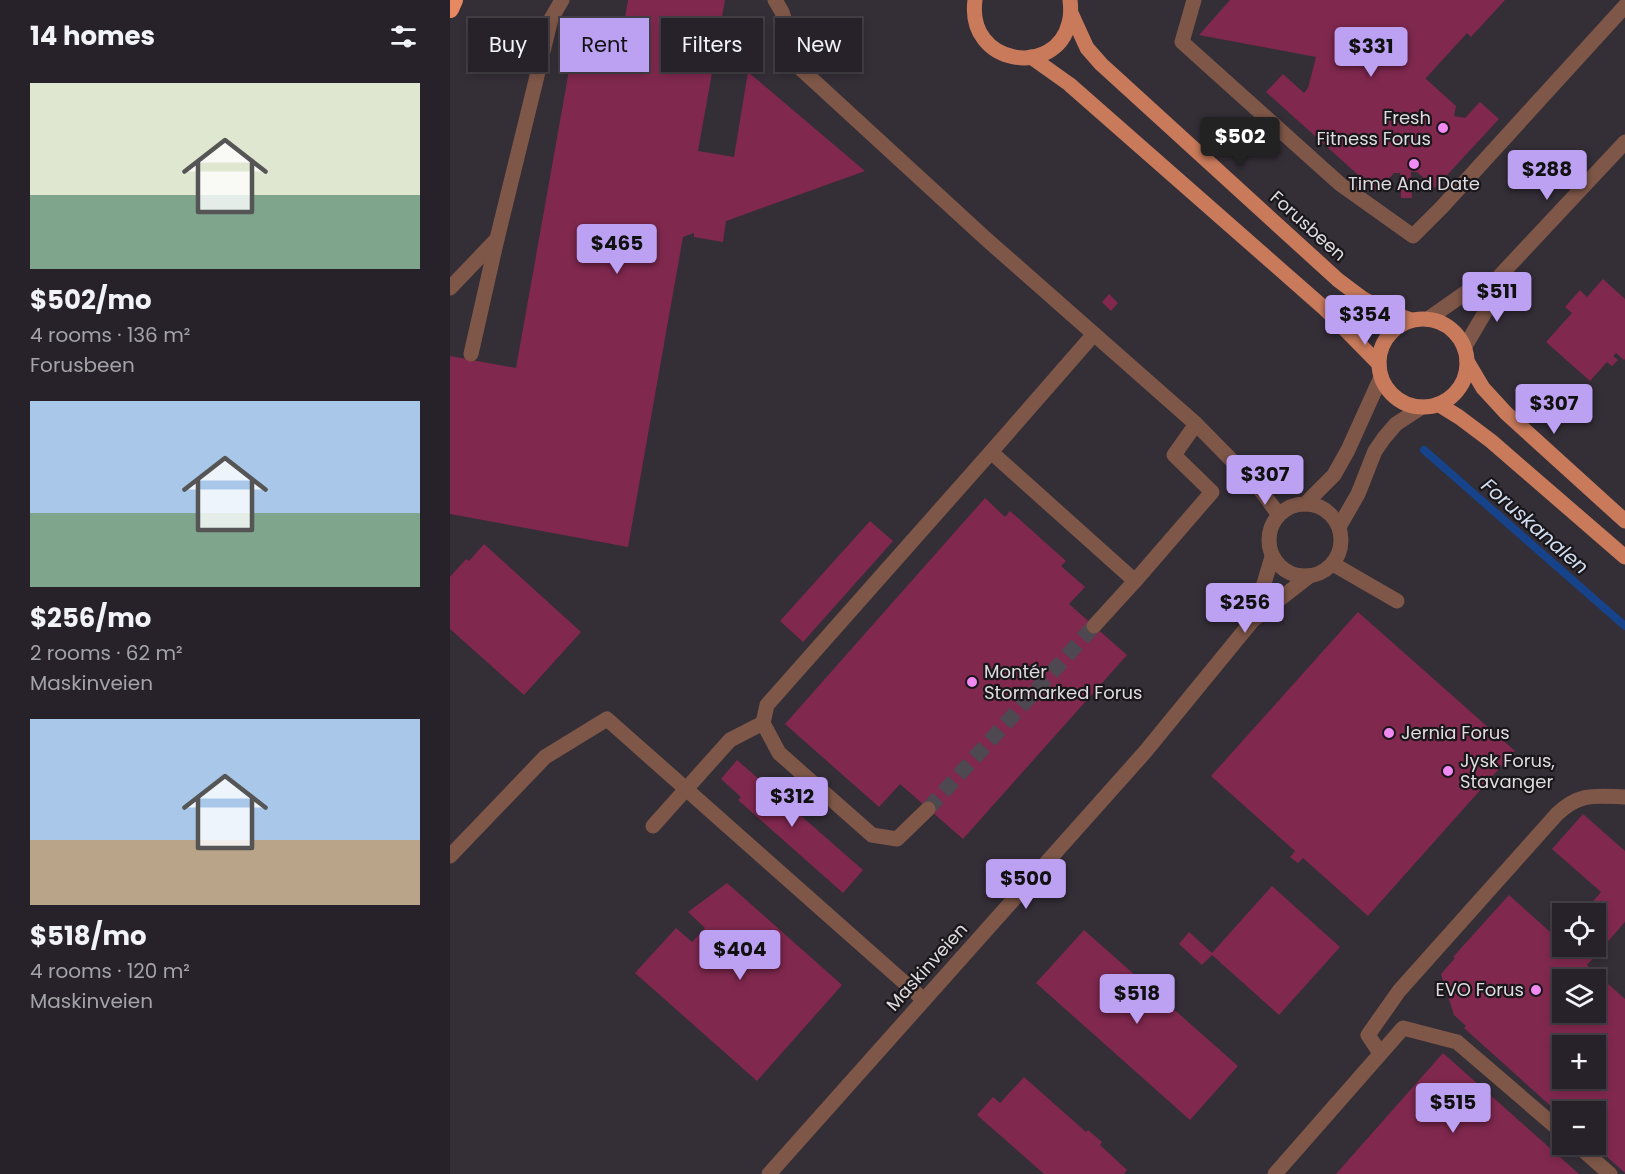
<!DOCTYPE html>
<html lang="en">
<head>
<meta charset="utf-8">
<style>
	:root { --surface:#272229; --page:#332f35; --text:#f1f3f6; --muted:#a4a4a8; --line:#433f46; --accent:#bca0f2 }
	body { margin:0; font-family:Poppins,sans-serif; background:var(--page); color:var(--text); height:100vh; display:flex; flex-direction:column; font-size:22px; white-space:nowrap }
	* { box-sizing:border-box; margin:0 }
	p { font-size:20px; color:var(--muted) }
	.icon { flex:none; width:33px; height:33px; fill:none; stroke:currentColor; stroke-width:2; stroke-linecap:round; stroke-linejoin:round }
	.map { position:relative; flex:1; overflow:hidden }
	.details { display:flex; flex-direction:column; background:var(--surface); width:450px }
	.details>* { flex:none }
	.top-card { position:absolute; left:18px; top:18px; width:570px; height:54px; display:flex; gap:12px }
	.tools { position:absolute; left:1102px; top:903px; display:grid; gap:12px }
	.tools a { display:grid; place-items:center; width:54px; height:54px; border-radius:0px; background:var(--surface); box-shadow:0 3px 9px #0003,0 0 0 2px var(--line); font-size:30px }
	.price { position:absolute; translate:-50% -51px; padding:0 14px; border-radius:6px; background:var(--accent); color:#111; font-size:20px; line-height:39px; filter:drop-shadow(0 2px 3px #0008) }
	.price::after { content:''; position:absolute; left:50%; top:36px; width:18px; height:14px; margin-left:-9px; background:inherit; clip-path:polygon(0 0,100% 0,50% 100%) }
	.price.active { background:#222; color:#fff }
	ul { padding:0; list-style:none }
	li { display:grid; align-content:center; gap:12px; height:318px; padding:0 30px }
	li span { display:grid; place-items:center; height:186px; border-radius:0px; color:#555 }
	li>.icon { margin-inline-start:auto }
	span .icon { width:108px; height:108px; fill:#fffc; stroke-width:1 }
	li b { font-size:26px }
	h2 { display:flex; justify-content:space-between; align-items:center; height:72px; padding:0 30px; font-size:26px }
	.chip { padding:0 21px; border-radius:0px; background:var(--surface); box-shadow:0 3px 9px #0003,0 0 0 2px var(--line); font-size:21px; line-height:54px }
	.chip.active { background:var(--accent); color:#111 }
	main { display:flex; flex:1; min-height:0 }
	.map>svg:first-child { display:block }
</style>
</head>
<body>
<main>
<section class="details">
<h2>14 homes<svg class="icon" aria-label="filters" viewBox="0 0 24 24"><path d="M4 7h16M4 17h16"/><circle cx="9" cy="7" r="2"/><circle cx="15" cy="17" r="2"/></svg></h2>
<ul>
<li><span style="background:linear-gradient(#dfe7d0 60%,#7fa58c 0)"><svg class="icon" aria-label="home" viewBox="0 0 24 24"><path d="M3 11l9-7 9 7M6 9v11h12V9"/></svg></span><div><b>$502/mo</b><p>4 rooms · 136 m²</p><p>Forusbeen</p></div></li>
<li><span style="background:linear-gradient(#a9c7e8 60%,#7fa58c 0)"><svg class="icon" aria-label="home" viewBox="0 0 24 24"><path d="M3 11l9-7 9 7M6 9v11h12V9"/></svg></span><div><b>$256/mo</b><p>2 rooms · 62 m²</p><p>Maskinveien</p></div></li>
<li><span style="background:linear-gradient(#a9c7e8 65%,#b9a48a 0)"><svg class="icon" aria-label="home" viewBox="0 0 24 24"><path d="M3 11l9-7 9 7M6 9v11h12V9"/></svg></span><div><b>$518/mo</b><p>4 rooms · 120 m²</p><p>Maskinveien</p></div></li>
</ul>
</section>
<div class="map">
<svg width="1175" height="1174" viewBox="0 0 1175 1174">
	<rect width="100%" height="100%" fill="#342e37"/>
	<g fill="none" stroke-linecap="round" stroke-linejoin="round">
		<!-- stream -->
		<polyline stroke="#164389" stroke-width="8" points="974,450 1175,626"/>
	</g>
	<!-- building -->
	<g fill="#80284e" fill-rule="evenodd">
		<polygon points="178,0 275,0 248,151 284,157 298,72 415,171 276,221 273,242 244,237 244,233 233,237 178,547 0,514 0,356 66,368 120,65 165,73"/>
		<polygon points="780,0 1055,0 1021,37 1017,33 976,78 975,78 1006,106 1004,116 1015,118 1030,102 1049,119 985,188 967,172 961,172 962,198 951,198 950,173 944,173 927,192 816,92 833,74 854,93 858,88 866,57 749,35"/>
		<polygon points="1153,279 1175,299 1175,359 1174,360 1166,353 1163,356 1168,360 1162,366 1157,362 1140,381 1096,342 1122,313 1115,307 1130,290 1137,297"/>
		<polygon points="659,294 668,303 661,311 652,302"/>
		<polygon points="535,498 555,517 560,511 616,561 611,566 635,587 619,604 677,655 513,839 450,784 429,807 335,724"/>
		<polygon points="420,521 443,541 353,642 330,621"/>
		<polygon points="34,544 131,632 74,695 0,629 0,577 16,559 19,561"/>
		<polygon points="908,612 1065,751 918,916 853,858 848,863 840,857 845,851 761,776"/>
		<polygon points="287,760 413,870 393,893 288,800 291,797 271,779"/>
		<path d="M1133 814 1175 851V922L1137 965 1175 999V1173L1143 1144H1146V1112H1113V1117L1014 1028 1016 1026 1004 1015 991 974 1005 958 1003 957 1059 895 1108 939 1113 934V946H1146V914H1132L1151 892 1102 849ZM1113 980H1146V1012H1113ZM1113 1046H1146V1078H1113Z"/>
		<polygon points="277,883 392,985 307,1081 185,973 226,928 242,942 255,928 238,912"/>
		<polygon points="822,886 890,947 829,1015 762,955 752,965 729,944 739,932 762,953"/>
		<polygon points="634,930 788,1066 740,1120 586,983"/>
		<polygon points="993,1053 1129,1174 886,1174"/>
		<polygon points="574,1077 636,1132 638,1130 652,1142 650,1145 677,1170 674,1174 594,1174 527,1115 543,1097 550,1103"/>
	</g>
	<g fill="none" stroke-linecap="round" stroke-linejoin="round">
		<!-- minor-tunnel -->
		<polyline stroke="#4e4850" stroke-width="15" stroke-dasharray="15 8" stroke-linecap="butt" points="478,809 644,626"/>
		<!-- minor -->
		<g stroke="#7e5748" stroke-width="15">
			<polyline points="325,0 332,12 351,69 535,238 746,424 809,488 829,515"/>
			<polyline points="744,0 732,42 890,184 963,236 992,207 1175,6"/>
			<polyline points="0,288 47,239"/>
			<polyline points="978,319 1018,291 1044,282"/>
			<polyline points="644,334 541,452 685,581 762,492 724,455 746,424"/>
			<polyline points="1014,348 1037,309 1044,282 1175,142"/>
			<polyline points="21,354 47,239 101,19 112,0"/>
			<circle cx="855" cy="540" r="36"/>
			<polyline points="855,504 884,475 898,450 931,377"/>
			<polyline points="889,527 908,494 925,451 934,438 946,424 972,407"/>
			<polyline points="822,557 803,620 858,577"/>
			<polyline points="883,564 947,601"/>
			<polyline points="644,626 685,581"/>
			<polyline points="478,809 447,839 422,835 329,753 313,723 317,705 541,452"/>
			<polyline points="203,826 280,740 313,723"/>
			<polyline points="0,856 95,757 157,719 474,1000"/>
			<path d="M930 1053 918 1035 949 991 1107 814C1130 792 1146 796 1175 797"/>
			<polyline points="1126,1144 1160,1174"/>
			<polyline points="319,1174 695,752 803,620"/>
			<polyline points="825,1174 953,1028 1007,1042 1113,1133"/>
		</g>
		<!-- major -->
		<g stroke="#c87a5b" stroke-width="15">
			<path d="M525 0C516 66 606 78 619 23 621 16 621 8 620 0"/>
			<polyline points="621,13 637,48 651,64 888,280 912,298 934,310 961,320"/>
			<polyline points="581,57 619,84 874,308 929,364"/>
			<circle cx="973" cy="363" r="44"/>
			<polyline points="1017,361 1033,388 1056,413 1175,521"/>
			<polyline points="988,404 1009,417 1041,441 1175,557"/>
		</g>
		<!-- highway -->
		<polyline stroke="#e68861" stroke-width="18" points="0,9 4,0"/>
	</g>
	<!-- markers -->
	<g fill="#f28af3" stroke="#1a171b" stroke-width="2">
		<circle cx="993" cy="128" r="6"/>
		<circle cx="964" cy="164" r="6"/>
		<circle cx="522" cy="682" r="6"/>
		<circle cx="939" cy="733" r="6"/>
		<circle cx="998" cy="771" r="6"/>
		<circle cx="1086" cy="990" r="6"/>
	</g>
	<g text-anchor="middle" stroke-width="4.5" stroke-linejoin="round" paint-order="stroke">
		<!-- poi labels -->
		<g font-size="18" fill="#dfdbe0" stroke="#1a171b" text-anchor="start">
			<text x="981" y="124" text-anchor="end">Fresh<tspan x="981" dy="21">Fitness Forus</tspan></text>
			<text x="964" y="190" text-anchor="middle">Time And Date</text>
			<text x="534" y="678">Montér<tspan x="534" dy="21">Stormarked Forus</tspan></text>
			<text x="951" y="739">Jernia Forus</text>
			<text x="1010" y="767">Jysk Forus,<tspan x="1010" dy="21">Stavanger</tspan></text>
			<text x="1074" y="996" text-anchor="end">EVO Forus</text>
		</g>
		<!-- street labels -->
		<g font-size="18" fill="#dfdbe0" stroke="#1a171b">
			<text transform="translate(858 226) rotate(42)" y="6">Forusbeen</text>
			<text transform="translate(477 967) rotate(-48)" y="6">Maskinveien</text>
		</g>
		<!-- water labels -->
		<g font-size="20" font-style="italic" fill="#d0ddf1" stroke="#1a171b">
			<text transform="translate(1085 526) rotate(41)" y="7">Foruskanalen</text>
		</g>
	</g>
</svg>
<div class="tools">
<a><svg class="icon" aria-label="locate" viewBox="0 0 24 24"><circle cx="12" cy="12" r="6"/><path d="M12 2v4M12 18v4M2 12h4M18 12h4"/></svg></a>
<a><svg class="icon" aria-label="layers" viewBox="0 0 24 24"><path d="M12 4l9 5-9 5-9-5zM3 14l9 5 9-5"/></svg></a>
<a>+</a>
<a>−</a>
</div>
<b class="price" style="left:921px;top:78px">$331</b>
<b class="price active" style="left:790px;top:168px">$502</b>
<b class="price" style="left:1097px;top:201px">$288</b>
<b class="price" style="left:167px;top:275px">$465</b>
<b class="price" style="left:1047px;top:323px">$511</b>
<b class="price" style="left:915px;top:346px">$354</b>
<b class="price" style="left:1104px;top:435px">$307</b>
<b class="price" style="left:815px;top:506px">$307</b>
<b class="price" style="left:795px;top:634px">$256</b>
<b class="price" style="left:342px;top:828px">$312</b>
<b class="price" style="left:576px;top:910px">$500</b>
<b class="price" style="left:290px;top:981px">$404</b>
<b class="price" style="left:687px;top:1025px">$518</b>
<b class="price" style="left:1003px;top:1134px">$515</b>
<div class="top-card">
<a class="chip">Buy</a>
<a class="chip active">Rent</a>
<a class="chip">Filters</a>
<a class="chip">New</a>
</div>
</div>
</main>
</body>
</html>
